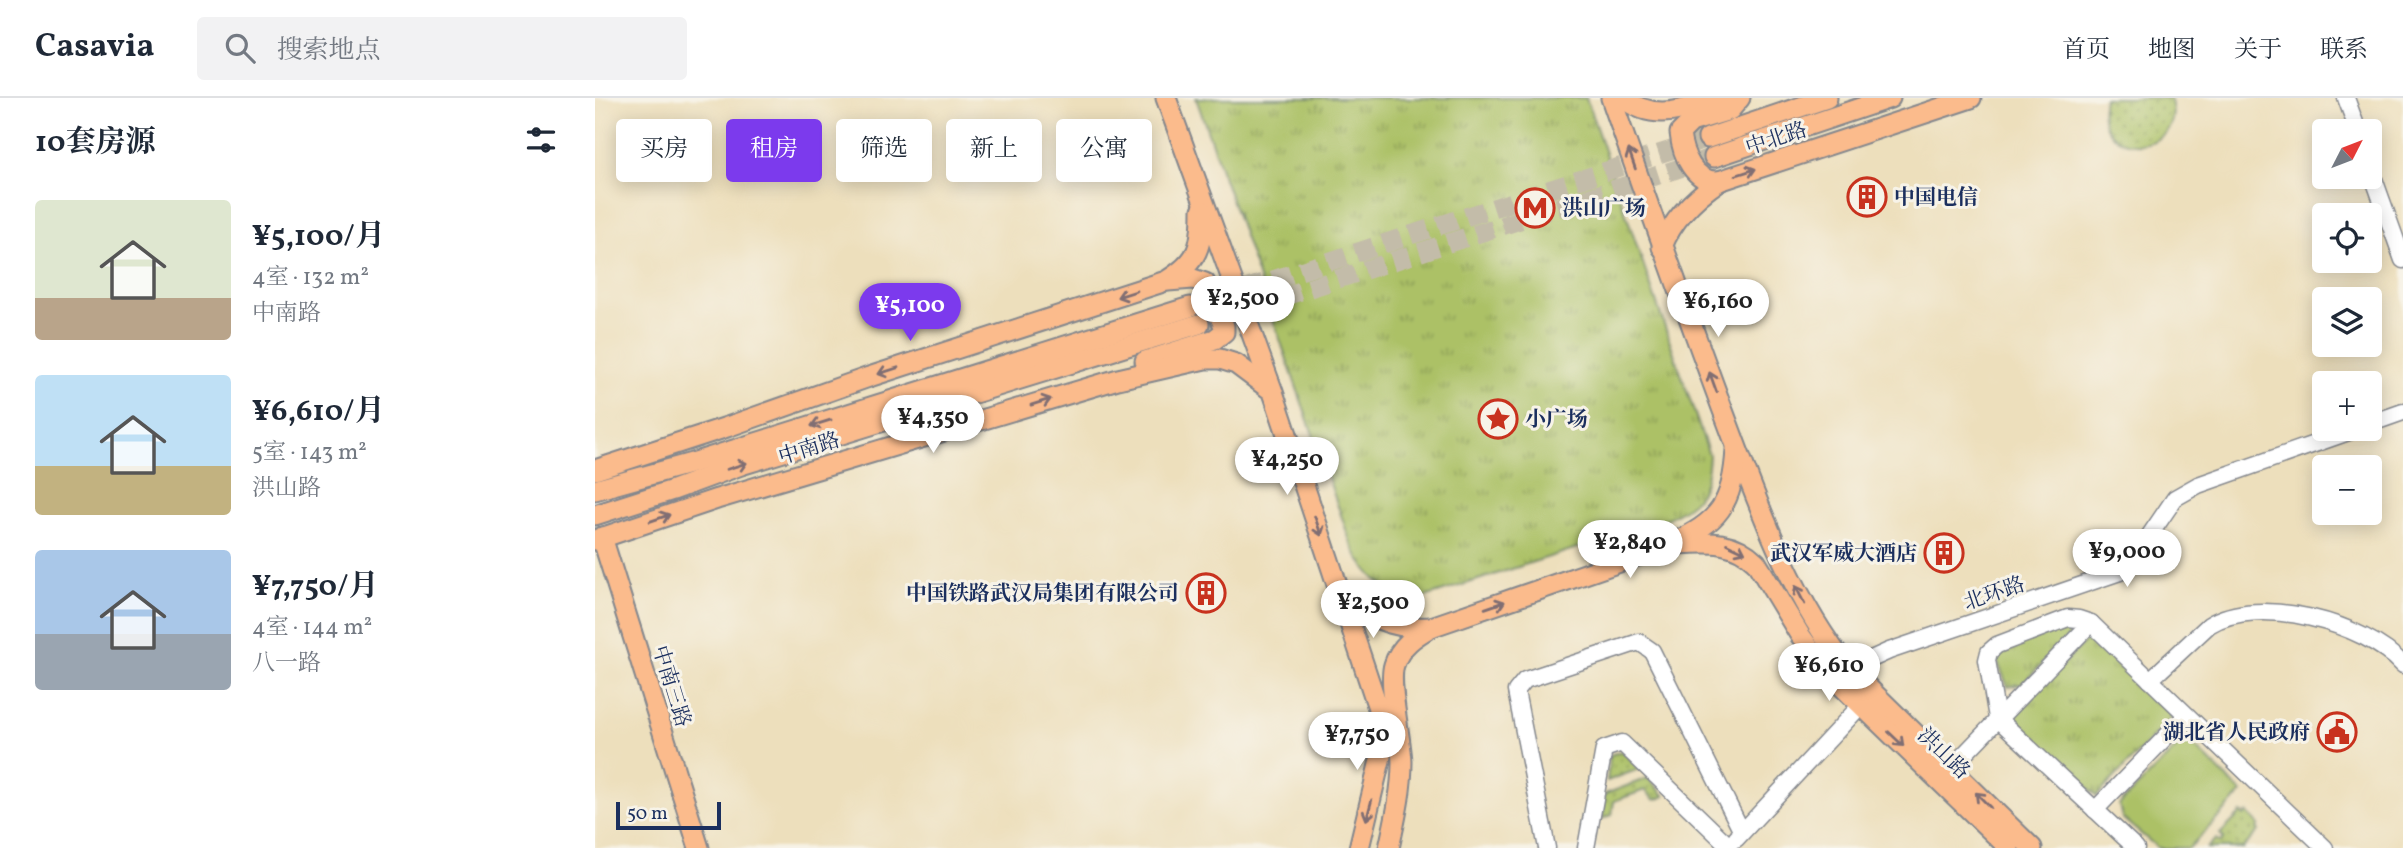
<!DOCTYPE html>
<html lang="zh">
<head>
<meta charset="utf-8">
<style>
	:root { --surface:#fff; --page:#f2f2f3; --text:#1f2937; --muted:#747a83; --line:#e0e1e3; --accent:#7c3aed }
	body { margin:0; font-family:Vollkorn,"Noto Serif SC",serif; background:var(--page); color:var(--text); height:100vh; display:flex; flex-direction:column; font-size:26px; white-space:nowrap }
	* { box-sizing:border-box; margin:0 }
	p { font-size:23px; color:var(--muted) }
	.icon { flex:none; width:38px; height:38px; fill:none; stroke:currentColor; stroke-width:2; stroke-linecap:round; stroke-linejoin:round }
	.map { position:relative; flex:1; overflow:hidden }
	.sheet { display:flex; flex-direction:column; background:var(--surface); width:595px }
	.sheet>* { flex:none }
	.hud { position:absolute; left:21px; top:21px; width:665px; height:63px; display:flex; gap:14px }
	.needle { width:46px; rotate:48deg }
	.fabs { position:absolute; left:1717px; top:21px; display:grid; gap:14px }
	.fabs a { display:grid; place-items:center; width:70px; height:70px; border-radius:7px; background:var(--surface); box-shadow:0 4px 18px #0003; font-size:35px }
	.scale { position:absolute; left:21px; bottom:18px; width:105px; box-sizing:border-box; padding-left:7px; border:4px solid #1b2f5e; border-top:0; font-size:19px; line-height:24px; white-space:nowrap; color:#1b2f5e; -webkit-text-stroke:5px #f7f3e8; paint-order:stroke }
	.price { position:absolute; translate:-50% -60px; padding:0 16px; border-radius:24px; background:#fff; color:#222; font-size:23px; line-height:46px; filter:drop-shadow(0 2px 4px #0008) }
	.price::after { content:''; position:absolute; left:50%; top:42px; width:21px; height:16px; margin-left:-10px; background:inherit; clip-path:polygon(0 0,100% 0,50% 100%) }
	.price.current { background:var(--accent); color:#fff }
	ul { padding:0; list-style:none }
	li { display:flex; align-items:center; gap:21px; height:175px; padding:0 35px }
	li span { display:grid; place-items:center; flex:none; width:196px; height:140px; border-radius:7px; color:#555 }
	li>.icon { margin-inline-start:auto }
	span .icon { width:84px; height:84px; fill:#fffc; stroke-width:1 }
	li b { font-size:30px }
	h2 { display:flex; justify-content:space-between; align-items:center; height:84px; padding:0 35px; font-size:30px }
	.pill { padding:0 24px; border-radius:7px; background:var(--surface); box-shadow:0 4px 18px #0003; font-size:24px; line-height:63px }
	.pill.current { background:var(--accent); color:#fff }
	header { display:flex; align-items:center; gap:42px; box-sizing:border-box; height:98px; padding:0 35px; background:var(--surface); border-bottom:2px solid var(--line) }
	header strong { font-size:33px }
	nav { display:flex; gap:38px; margin-inline-start:auto; font-size:24px }
	.search { width:490px; height:63px; background:var(--page); display:flex; align-items:center; gap:18px; box-sizing:border-box; padding:0 24px; border-radius:7px; color:var(--muted); font-size:26px }
	main { display:flex; flex:1; min-height:0 }
	.map>svg:first-child { display:block }
</style>
</head>
<body>
<header>
<strong>Casavia</strong>
<div class="search"><svg class="icon" aria-label="search" viewBox="0 0 24 24"><circle cx="10" cy="10" r="6"/><path d="M15 15l6 6"/></svg>搜索地点</div>
<nav><a>首页</a><a>地图</a><a>关于</a><a>联系</a></nav>
</header>
<main>
<section class="sheet">
<h2>10套房源<svg class="icon" aria-label="filters" viewBox="0 0 24 24"><path d="M4 7h16M4 17h16"/><circle cx="9" cy="7" r="2"/><circle cx="15" cy="17" r="2"/></svg></h2>
<ul>
<li><span style="background:linear-gradient(#dfe7d0 70%,#b9a48a 0)"><svg class="icon" aria-label="home" viewBox="0 0 24 24"><path d="M3 11l9-7 9 7M6 9v11h12V9"/></svg></span><div><b>¥5,100/月</b><p>4室 · 132 m²</p><p>中南路</p></div></li>
<li><span style="background:linear-gradient(#bfe0f5 65%,#c2b280 0)"><svg class="icon" aria-label="home" viewBox="0 0 24 24"><path d="M3 11l9-7 9 7M6 9v11h12V9"/></svg></span><div><b>¥6,610/月</b><p>5室 · 143 m²</p><p>洪山路</p></div></li>
<li><span style="background:linear-gradient(#a9c7e8 60%,#9aa5b1 0)"><svg class="icon" aria-label="home" viewBox="0 0 24 24"><path d="M3 11l9-7 9 7M6 9v11h12V9"/></svg></span><div><b>¥7,750/月</b><p>4室 · 144 m²</p><p>八一路</p></div></li>
</ul>
</section>
<div class="map">
<svg width="1808" height="750" viewBox="0 0 1808 750">
	<defs>
		<pattern id="park-tufts" width="24" height="20" patternUnits="userSpaceOnUse" patternTransform="scale(1.75)"><rect width="24" height="20" fill="#acc166"/><path d="M3 7l-1-3M5 7V3M7 7l1-3M15 17l-1-3M17 17v-4M19 17l1-3" fill="none" stroke="#8b9d57"/></pattern>
		<pattern id="garden-dots" width="8" height="8" patternUnits="userSpaceOnUse" patternTransform="scale(1.75)"><rect width="8" height="8" fill="#acc166"/><path d="M2 2h.1M6 6h.1" fill="none" stroke="#8b9d57" stroke-width="1.8" stroke-linecap="round"/></pattern>
	</defs>
	<rect width="100%" height="100%" fill="#f7f3e8"/>
	<filter id="ink" filterUnits="userSpaceOnUse"><feTurbulence type="fractalNoise" baseFrequency=".0143" numOctaves="2"/><feDisplacementMap in="SourceGraphic" scale="14" xChannelSelector="R" yChannelSelector="G"/><feConvolveMatrix kernelMatrix="1 2 1 2 8 2 1 2 1" color-interpolation-filters="sRGB"/></filter>
	<filter id="wash" filterUnits="userSpaceOnUse"><feTurbulence type="fractalNoise" baseFrequency=".00686" numOctaves="4" result="noise"/><feDisplacementMap in="SourceGraphic" scale="28" xChannelSelector="R" yChannelSelector="G"/><feGaussianBlur stdDeviation="1.57" result="paint"/><feColorMatrix in="noise" values="0 0 0 0 0 0 0 0 0 0 0 0 0 0 0 0 0 1.4 0 .05"/><feComposite in="paint" operator="in"/></filter>
	<g filter="url(#wash)">
		<rect width="100%" height="100%" fill="#eddfbc"/>
		<!-- grass -->
		<polygon fill="#acc166" stroke="#647862" stroke-width="2" points="1585,646 1598,647 1647,695 1594,750 1563,750 1527,720 1524,707"/>
		<!-- park -->
		<g fill="url(#park-tufts)" stroke="#647862" stroke-width="2">
			<path d="M601 0H991L1114 357C1112 396 1101 408 1066 423L827 500C788 495 768 476 754 440Z"/>
			<polygon points="1476,525 1483,529 1427,586 1413,589 1402,563 1407,552"/>
			<polygon points="1496,538 1578,618 1502,698 1416,618"/>
		</g>
		<!-- garden -->
		<g fill="url(#garden-dots)" stroke="#647862" stroke-width="2">
			<path d="M1509 0H1575C1595 58 1494 65 1509 0Z"/>
			<polygon points="1027,653 1044,671 1012,683 1015,657"/>
			<polygon points="1053,680 1070,698 1060,702 1050,692 1019,703 1017,717 1007,721 1010,696"/>
			<polygon points="1646,715 1649,718 1652,715 1664,727 1662,730 1664,733 1648,750 1612,750 1621,741 1625,744 1629,740 1625,736"/>
		</g>
	</g>
	<g filter="url(#ink)">
		<g fill="none" stroke-linecap="round" stroke-linejoin="round">
			<!-- major-tunnel -->
			<g stroke="#c3bca9" stroke-width="19" stroke-dasharray="19 10" stroke-linecap="butt">
				<polyline points="595,209 1113,40"/>
				<polyline points="604,226 1119,59"/>
			</g>
			<!-- minor casing -->
			<g stroke="#84878d" stroke-width="19">
				<g id="minor">
					<polyline points="1751,0 1763,33"/>
					<polyline points="1774,67 1808,162"/>
					<polyline points="1774,326 1808,314"/>
					<polyline points="1254,571 1294,553 1525,474 1540,459 1580,400 1603,387 1762,331"/>
					<path d="M1555 582 1614 527C1663 496 1771 525 1808 567"/>
					<polyline points="1356,670 1496,525"/>
					<polyline points="1500,712 1591,618"/>
					<polyline points="1141,741 1266,607"/>
					<polyline points="952,750 921,593 930,582 1044,544 1057,553 1147,734"/>
					<polyline points="991,750 1009,651 1027,645 1134,748"/>
					<polyline points="1541,750 1402,620 1392,562 1394,554 1402,547 1473,520 1484,521 1496,525 1730,750"/>
				</g>
			</g>
			<!-- major casing -->
			<g stroke="#84878d" stroke-width="23">
				<g id="major">
					<polyline points="571,0 678,294 787,622 787,654 764,750"/>
					<path d="M1016 0C1052 104 1089 207 1127 310 1160 397 1194 499 1254 571L1437 750"/>
					<path d="M1028 0C1059 25 1091 11 1125 0"/>
					<polyline points="1113,40 1232,0"/>
					<polyline points="1119,59 1295,0"/>
					<path d="M1124 83C1099 85 1087 56 1085 35L1096 24 1135 12 1145 0"/>
					<path d="M1067 149C1078 120 1099 100 1124 83L1376 0"/>
					<polyline points="550,263 620,241 629,234 629,228 610,185 598,181 573,183"/>
					<path d="M0 372 132 329 274 279 571 183C604 163 607 149 607 112"/>
					<polyline points="0,392 97,365 595,209"/>
					<polyline points="0,417 78,392 146,367 604,226"/>
					<polyline points="7,439 104,750"/>
					<polyline points="0,442 122,401 523,281 610,261 625,261 641,266 677,293"/>
					<path d="M1085 446C1115 444 1138 442 1161 464L1205 537 1231 573 1414 750"/>
					<path d="M746 492C777 521 793 531 836 529"/>
					<path d="M794 750C800 722 807 693 807 664 806 640 793 586 799 567 805 548 820 538 836 529L1074 447C1124 424 1138 407 1141 351"/>
				</g>
			</g>
			<!-- minor -->
			<use href="#minor" stroke="#fff" stroke-width="16"/>
			<!-- major -->
			<use href="#major" stroke="#fbbb8c" stroke-width="19"/>
		</g>
		<!-- one-way arrows -->
		<defs><path id="oneway-shaft" d="M-6 0H5M1.5-3L5.5 0L1.5 3" fill="none" stroke-width="1.6" stroke-linecap="round" stroke-linejoin="round" transform="scale(1.75)"/></defs>
		<g stroke="#806e73">
			<use href="#oneway-shaft" transform="translate(1037 61) rotate(-109)"/>
			<use href="#oneway-shaft" transform="translate(1151 74) rotate(-18)"/>
			<use href="#oneway-shaft" transform="translate(532 196) rotate(162)"/>
			<use href="#oneway-shaft" transform="translate(293 273) rotate(162)"/>
			<use href="#oneway-shaft" transform="translate(1118 284) rotate(-110)"/>
			<use href="#oneway-shaft" transform="translate(446 304) rotate(-17)"/>
			<use href="#oneway-shaft" transform="translate(226 325) rotate(163)"/>
			<use href="#oneway-shaft" transform="translate(142 368) rotate(-18)"/>
			<use href="#oneway-shaft" transform="translate(65 420) rotate(-19)"/>
			<use href="#oneway-shaft" transform="translate(723 428) rotate(71)"/>
			<use href="#oneway-shaft" transform="translate(1141 450) rotate(26)"/>
			<use href="#oneway-shaft" transform="translate(1205 497) rotate(-117)"/>
			<use href="#oneway-shaft" transform="translate(900 507) rotate(-19)"/>
			<use href="#oneway-shaft" transform="translate(1301 641) rotate(44)"/>
			<use href="#oneway-shaft" transform="translate(1388 702) rotate(-135)"/>
			<use href="#oneway-shaft" transform="translate(774 712) rotate(105)"/>
		</g>
	</g>
	<!-- icons -->
	<defs>
		<g id="building-ring" transform="scale(2.0125)"><circle r="9.5" fill="#f7f3e8" stroke="#c8321e" stroke-width="1.5"/><path d="M-4-6H4V6H1V3H-1V6H-4ZM-2.5-4.3h1.7v1.8h-1.7ZM.8-4.3h1.7v1.8H.8ZM-2.5-1h1.7V.8h-1.7ZM.8-1h1.7V.8H.8Z" fill="#c8321e"/></g>
		<g id="metro-ring" transform="scale(2.0125)"><circle r="9.5" fill="#f7f3e8" stroke="#c8321e" stroke-width="1.5"/><path d="M-5.5 5V-5H-3L0 0L3-5H5.5V5H3V-.5L0 4L-3-.5V5Z" fill="#c8321e"/></g>
		<g id="sight-ring" transform="scale(2.0125)"><circle r="9.5" fill="#f7f3e8" stroke="#c8321e" stroke-width="1.5"/><path d="M0-6L1.8-2.2L6-1.7L2.9 1.2L3.7 5.4L0 3.3L-3.7 5.4L-2.9 1.2L-6-1.7L-1.8-2.2Z" fill="#c8321e"/></g>
		<g id="civic-ring" transform="scale(2.0125)"><circle r="9.5" fill="#f7f3e8" stroke="#c8321e" stroke-width="1.5"/><path d="M-.6-6.5H3V-4.5H.6V-3L4-1V1h2V6H-6V1h2V-1L-.6-3ZM-1.2 2.5V6h2.4V2.5Z" fill="#c8321e"/></g>
	</defs>
	<g fill-rule="evenodd">
		<use href="#building-ring" x="1272" y="99"/>
		<use href="#metro-ring" x="940" y="110"/>
		<use href="#sight-ring" x="903" y="321"/>
		<use href="#building-ring" x="1349" y="455"/>
		<use href="#building-ring" x="611" y="495"/>
		<use href="#civic-ring" x="1742" y="634"/>
	</g>
	<g text-anchor="middle" stroke-width="6" stroke-linejoin="round" paint-order="stroke">
		<!-- street labels -->
		<g font-size="21" fill="#1b2f5e" stroke="#f7f3e8">
			<text transform="translate(1181 40) rotate(-18)" y="7">中北路</text>
			<text transform="translate(214 350) rotate(-17)" y="7">中南路</text>
			<text transform="translate(1399 495) rotate(-19)" y="7">北环路</text>
			<text transform="translate(77 588) rotate(73)" y="7">中南三路</text>
			<text transform="translate(1349 655) rotate(44)" y="7">洪山路</text>
		</g>
		<!-- poi labels -->
		<g font-size="21" font-weight="bold" fill="#1b2f5e" stroke="#f7f3e8" text-anchor="start">
			<text x="1299" y="106">中国电信</text>
			<text x="967" y="117">洪山广场</text>
			<text x="930" y="328">小广场</text>
			<text x="1322" y="462" text-anchor="end">武汉军威大酒店</text>
			<text x="584" y="502" text-anchor="end">中国铁路武汉局集团有限公司</text>
			<text x="1715" y="641" text-anchor="end">湖北省人民政府</text>
		</g>
	</g>
</svg>
<div class="fabs">
<a><svg class="needle" viewBox="-14 -14 28 28"><path d="M0-13l5 13h-10z" fill="#e53935"/><path d="M0 13l5-13h-10z" fill="#747a83"/></svg></a>
<a><svg class="icon" aria-label="locate" viewBox="0 0 24 24"><circle cx="12" cy="12" r="6"/><path d="M12 2v4M12 18v4M2 12h4M18 12h4"/></svg></a>
<a><svg class="icon" aria-label="layers" viewBox="0 0 24 24"><path d="M12 4l9 5-9 5-9-5zM3 14l9 5 9-5"/></svg></a>
<a>+</a>
<a>−</a>
</div>
<div class="scale">50 m</div>
<b class="price" style="left:648px;top:238px">¥2,500</b>
<b class="price" style="left:1123px;top:241px">¥6,160</b>
<b class="price current" style="left:315px;top:245px">¥5,100</b>
<b class="price" style="left:338px;top:357px">¥4,350</b>
<b class="price" style="left:692px;top:399px">¥4,250</b>
<b class="price" style="left:1035px;top:482px">¥2,840</b>
<b class="price" style="left:1532px;top:491px">¥9,000</b>
<b class="price" style="left:778px;top:542px">¥2,500</b>
<b class="price" style="left:1234px;top:605px">¥6,610</b>
<b class="price" style="left:762px;top:674px">¥7,750</b>
<div class="hud">
<a class="pill">买房</a>
<a class="pill current">租房</a>
<a class="pill">筛选</a>
<a class="pill">新上</a>
<a class="pill">公寓</a>
</div>
</div>
</main>
</body>
</html>
